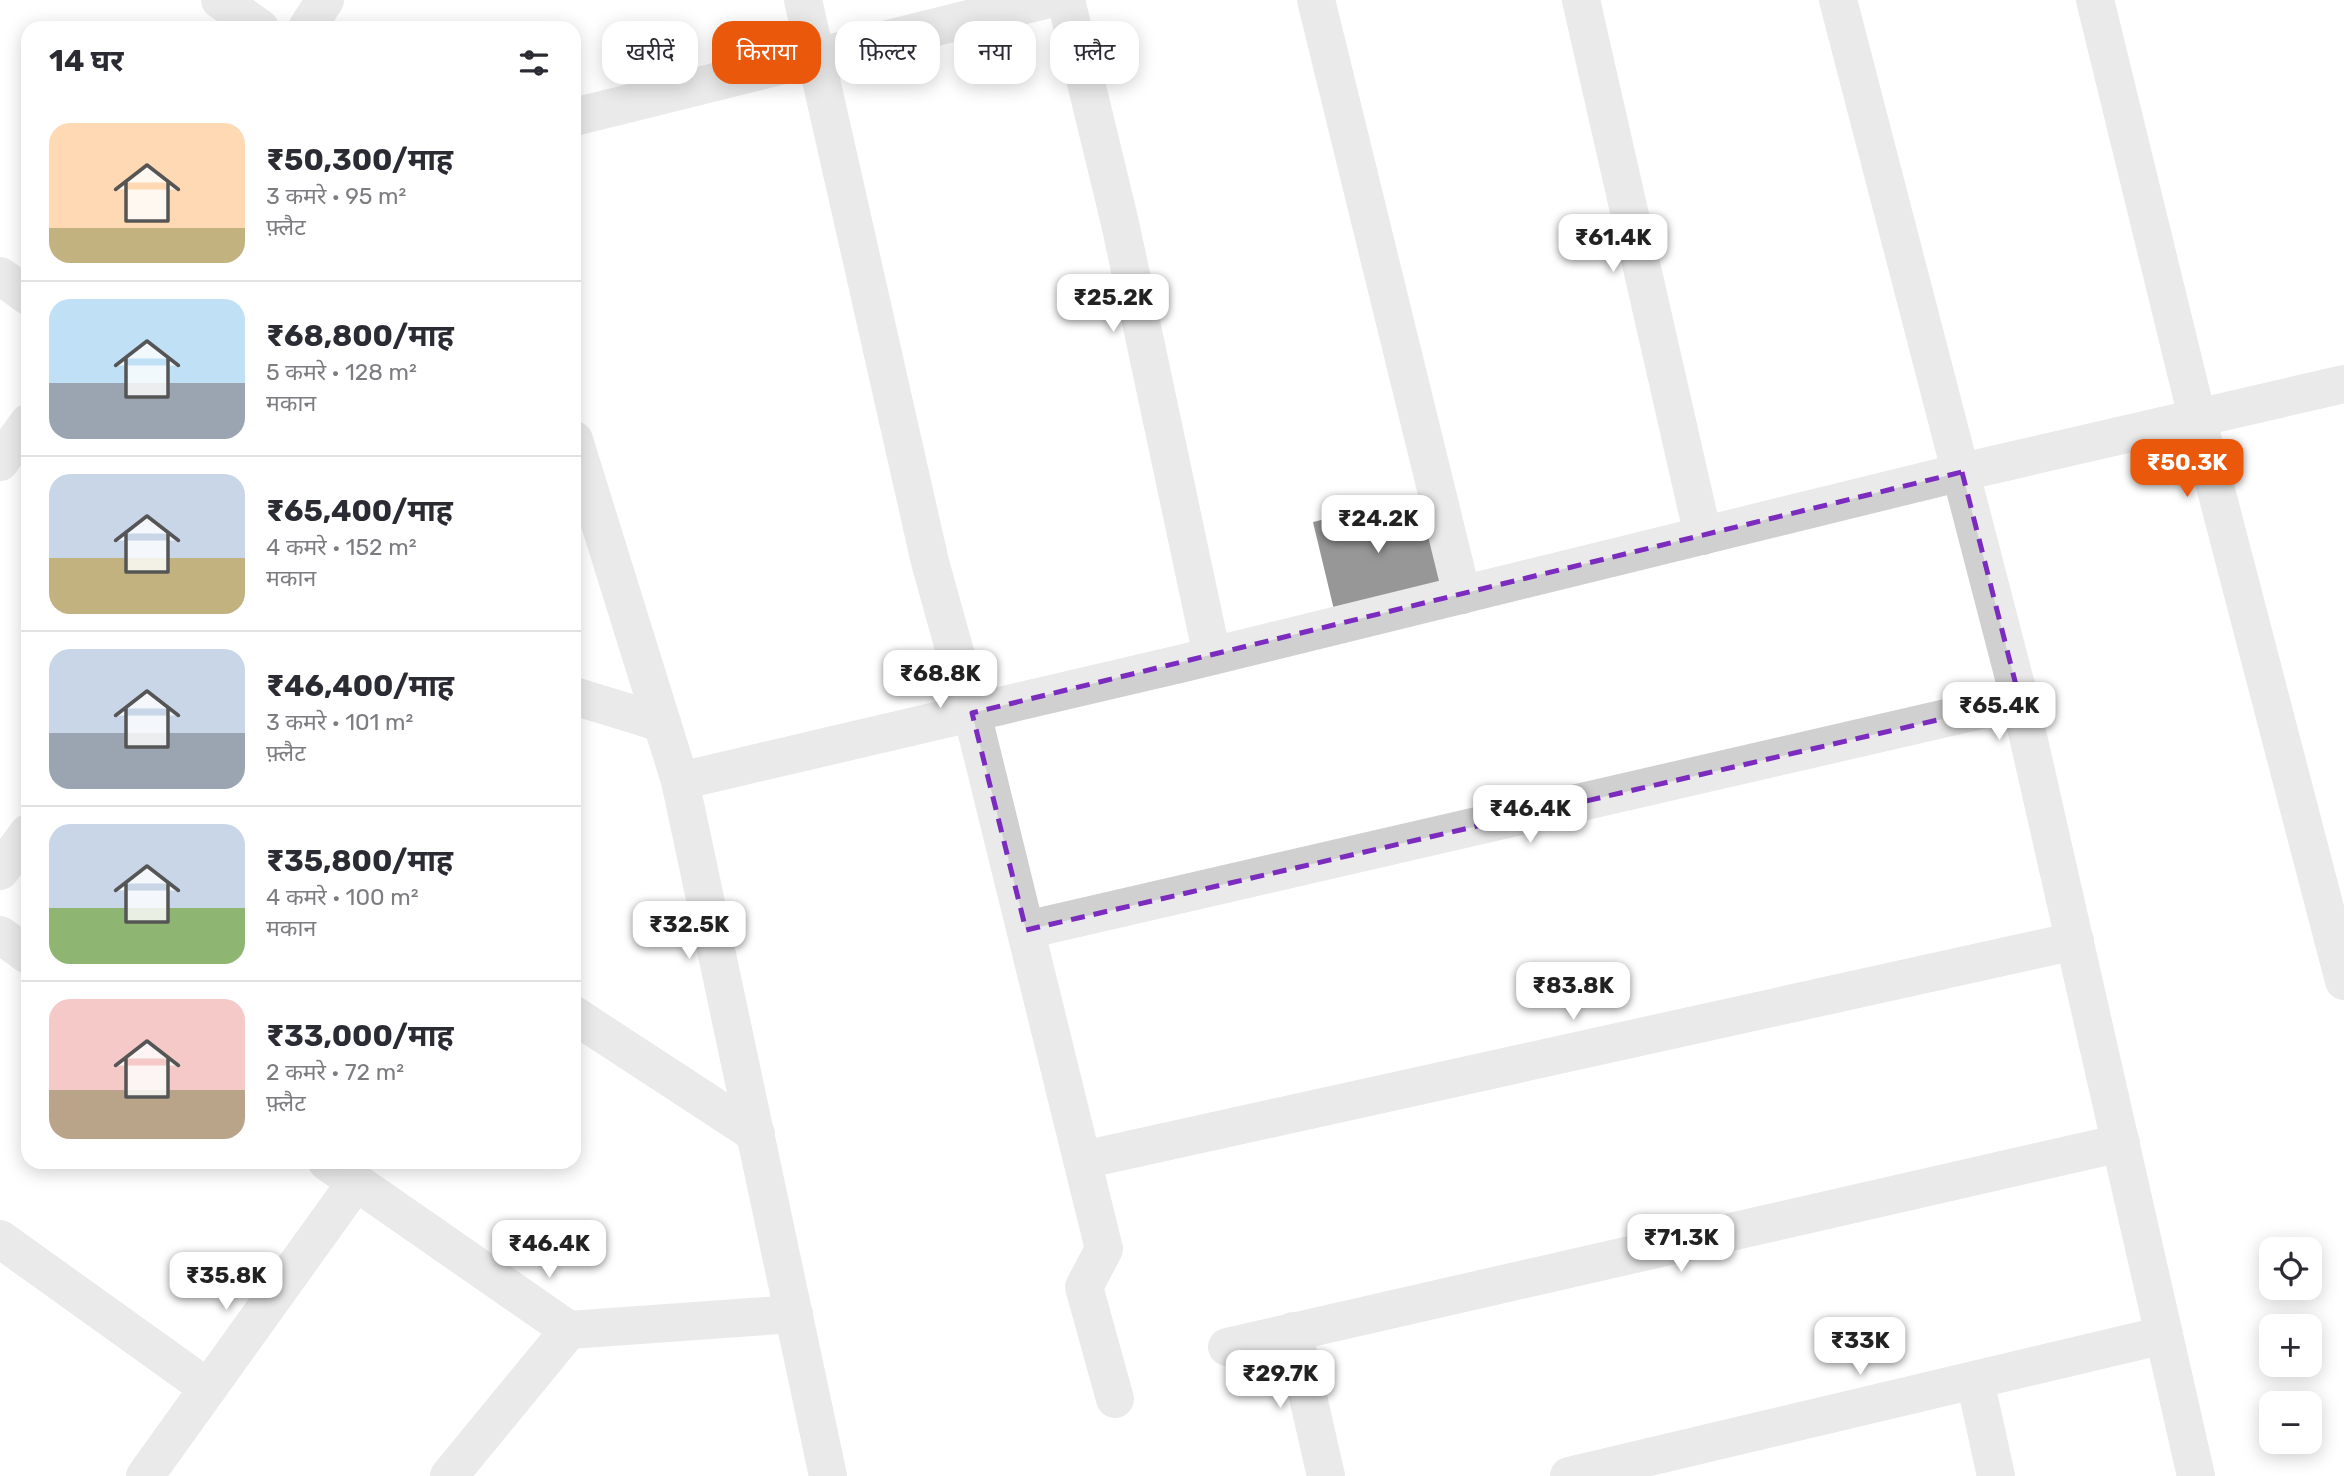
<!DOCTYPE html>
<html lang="hi">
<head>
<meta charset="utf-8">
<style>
	:root { --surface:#fff; --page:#f2f2f3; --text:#2b2b33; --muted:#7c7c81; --line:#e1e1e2; --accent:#ea580c }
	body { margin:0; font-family:Rubik,"Noto Sans Devanagari",sans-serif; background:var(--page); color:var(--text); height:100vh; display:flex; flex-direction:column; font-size:26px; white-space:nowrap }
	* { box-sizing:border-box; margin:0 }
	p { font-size:23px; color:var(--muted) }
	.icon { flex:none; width:38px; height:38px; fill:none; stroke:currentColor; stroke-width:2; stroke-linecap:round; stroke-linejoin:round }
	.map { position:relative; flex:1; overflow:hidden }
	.details { position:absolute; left:21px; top:21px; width:560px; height:1148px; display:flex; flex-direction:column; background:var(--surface); border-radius:21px; box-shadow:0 4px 18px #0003 }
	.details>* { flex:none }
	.top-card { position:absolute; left:602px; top:21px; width:665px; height:63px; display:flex; gap:14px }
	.controls { position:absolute; left:2259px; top:1237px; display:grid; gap:14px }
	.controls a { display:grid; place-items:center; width:63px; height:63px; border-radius:14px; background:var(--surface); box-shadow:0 4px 18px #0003; font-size:35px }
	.price { position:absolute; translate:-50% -60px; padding:0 16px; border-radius:14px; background:#fff; color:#222; font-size:23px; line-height:46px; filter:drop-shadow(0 2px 4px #0008) }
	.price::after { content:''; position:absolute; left:50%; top:42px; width:21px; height:16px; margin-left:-10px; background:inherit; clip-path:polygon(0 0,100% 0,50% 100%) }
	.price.selected { background:var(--accent); color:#fff }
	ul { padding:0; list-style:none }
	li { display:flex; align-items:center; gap:21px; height:175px; padding:0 28px }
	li+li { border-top:2px solid var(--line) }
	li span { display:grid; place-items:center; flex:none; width:196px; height:140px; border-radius:21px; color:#555 }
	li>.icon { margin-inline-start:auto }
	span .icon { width:84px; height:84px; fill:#fffc; stroke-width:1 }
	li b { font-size:30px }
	h2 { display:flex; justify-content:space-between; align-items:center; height:84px; padding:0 28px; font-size:30px }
	.tag { padding:0 24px; border-radius:21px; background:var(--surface); box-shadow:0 4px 18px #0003; font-size:24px; line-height:63px }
	.tag.selected { background:var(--accent); color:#fff }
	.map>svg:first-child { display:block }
</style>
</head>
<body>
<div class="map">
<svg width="2344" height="1476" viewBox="0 0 2344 1476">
	<rect width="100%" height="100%" fill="#fff"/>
	<!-- building -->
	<polygon fill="#1a1a1a" points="1420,496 1442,588 1335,614 1313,522"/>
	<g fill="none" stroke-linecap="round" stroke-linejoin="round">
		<!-- minor -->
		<g stroke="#d0d0d0" stroke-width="38">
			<polyline points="220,0 260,28"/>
			<polyline points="803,0 930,562 972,713 1104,1249 1084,1287 1115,1399"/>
			<polyline points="1066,0 1120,223 1212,656"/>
			<polyline points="1316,0 1462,595"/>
			<polyline points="1581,0 1703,536"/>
			<polyline points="1838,0 2020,701 2196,1476"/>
			<polyline points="2095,0 2197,417 2344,981"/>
			<polyline points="307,28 325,0"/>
			<polyline points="574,117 1045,0"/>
			<polyline points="0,276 28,296"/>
			<polyline points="574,440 680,781 828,1476"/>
			<polyline points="0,462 28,423"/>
			<polyline points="574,696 662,723"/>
			<polyline points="680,781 1184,663 1962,472 2344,384"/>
			<polyline points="0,871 28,833"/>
			<polyline points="1026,930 2020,701"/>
			<polyline points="0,935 28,955"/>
			<polyline points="574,1015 756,1134"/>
			<polyline points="1083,1160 2075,941"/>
			<polyline points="327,1162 569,1330 794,1314"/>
			<polyline points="0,1239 208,1388"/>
			<polyline points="1293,1331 1326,1476"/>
			<polyline points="1227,1347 2121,1143"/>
			<polyline points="1975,1380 1996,1476"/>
			<polyline points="145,1476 356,1182"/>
			<polyline points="449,1476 569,1330"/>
			<polyline points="1569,1476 2164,1335"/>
		</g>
	</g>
	<!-- marked area -->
	<path d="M0 0H2344V1476H0ZM1962 472 2020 701 1026 930 972 713Z" fill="#fff" fill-opacity=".55" fill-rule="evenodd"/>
	<path fill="none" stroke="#7b2cbf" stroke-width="5" stroke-dasharray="14 9" stroke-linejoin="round" d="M1962 472 2020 701 1026 930 972 713Z"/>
</svg>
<div class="controls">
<a><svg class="icon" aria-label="locate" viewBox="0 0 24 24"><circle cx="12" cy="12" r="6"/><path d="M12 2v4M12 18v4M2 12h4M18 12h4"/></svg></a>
<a>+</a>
<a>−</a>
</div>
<b class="price" style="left:1613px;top:274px">₹61.4K</b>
<b class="price" style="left:1113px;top:334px">₹25.2K</b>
<b class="price selected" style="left:2187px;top:499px">₹50.3K</b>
<b class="price" style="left:1378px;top:555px">₹24.2K</b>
<b class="price" style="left:940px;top:710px">₹68.8K</b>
<b class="price" style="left:1999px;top:742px">₹65.4K</b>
<b class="price" style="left:1530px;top:845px">₹46.4K</b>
<b class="price" style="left:689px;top:961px">₹32.5K</b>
<b class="price" style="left:1573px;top:1022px">₹83.8K</b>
<b class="price" style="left:1681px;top:1274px">₹71.3K</b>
<b class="price" style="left:549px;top:1280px">₹46.4K</b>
<b class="price" style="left:226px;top:1312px">₹35.8K</b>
<b class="price" style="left:1860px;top:1377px">₹33K</b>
<b class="price" style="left:1280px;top:1410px">₹29.7K</b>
<div class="top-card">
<a class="tag">खरीदें</a>
<a class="tag selected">किराया</a>
<a class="tag">फ़िल्टर</a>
<a class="tag">नया</a>
<a class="tag">फ़्लैट</a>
</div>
<section class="details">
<h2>14 घर<svg class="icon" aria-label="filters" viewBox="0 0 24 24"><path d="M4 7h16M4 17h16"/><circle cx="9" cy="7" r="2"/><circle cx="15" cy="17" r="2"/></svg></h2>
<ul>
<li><span style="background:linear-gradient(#ffd9b3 75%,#c2b280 0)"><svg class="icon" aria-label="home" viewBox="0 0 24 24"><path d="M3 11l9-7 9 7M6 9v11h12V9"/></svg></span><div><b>₹50,300/माह</b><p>3 कमरे · 95 m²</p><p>फ़्लैट</p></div></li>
<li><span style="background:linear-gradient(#bfe0f5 60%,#9aa5b1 0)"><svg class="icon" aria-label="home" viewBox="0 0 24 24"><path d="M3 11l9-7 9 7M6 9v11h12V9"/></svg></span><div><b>₹68,800/माह</b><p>5 कमरे · 128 m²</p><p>मकान</p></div></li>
<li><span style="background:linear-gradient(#c9d6e8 60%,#c2b280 0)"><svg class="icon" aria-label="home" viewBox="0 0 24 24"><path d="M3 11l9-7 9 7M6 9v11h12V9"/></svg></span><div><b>₹65,400/माह</b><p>4 कमरे · 152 m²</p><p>मकान</p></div></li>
<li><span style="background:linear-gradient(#c9d6e8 60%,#9aa5b1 0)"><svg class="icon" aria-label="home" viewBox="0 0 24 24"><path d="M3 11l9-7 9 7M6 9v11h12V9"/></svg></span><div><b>₹46,400/माह</b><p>3 कमरे · 101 m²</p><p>फ़्लैट</p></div></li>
<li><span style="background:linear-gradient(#c9d6e8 60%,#8fb573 0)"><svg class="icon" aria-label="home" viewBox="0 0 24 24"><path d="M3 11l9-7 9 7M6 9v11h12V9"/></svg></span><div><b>₹35,800/माह</b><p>4 कमरे · 100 m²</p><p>मकान</p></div></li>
<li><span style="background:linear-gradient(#f6c9c9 65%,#b9a48a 0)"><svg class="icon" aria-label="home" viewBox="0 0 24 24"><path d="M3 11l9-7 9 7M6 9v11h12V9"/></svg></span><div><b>₹33,000/माह</b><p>2 कमरे · 72 m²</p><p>फ़्लैट</p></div></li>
</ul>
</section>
</div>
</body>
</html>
